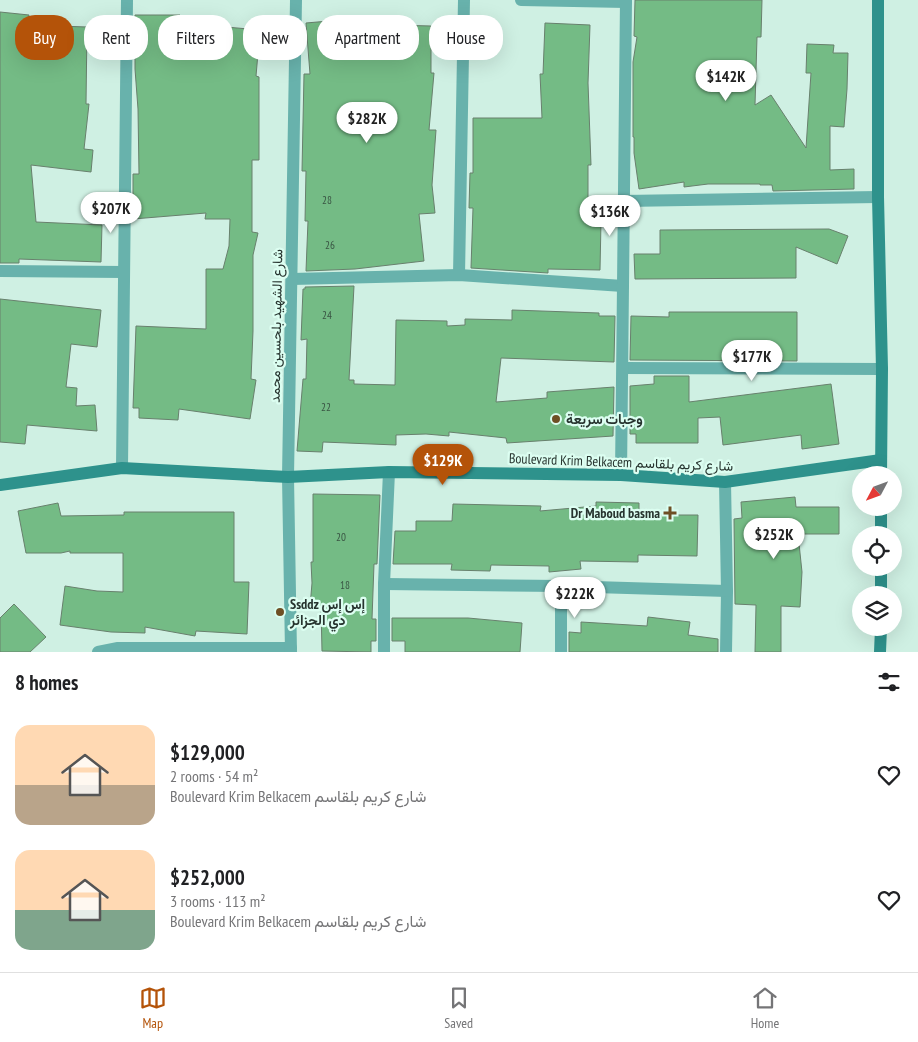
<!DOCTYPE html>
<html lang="en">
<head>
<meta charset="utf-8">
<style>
	:root { --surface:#fff; --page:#f2f2f2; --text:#202124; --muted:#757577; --line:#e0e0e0; --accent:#b45309 }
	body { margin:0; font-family:"PT Sans Narrow",Vazirmatn,sans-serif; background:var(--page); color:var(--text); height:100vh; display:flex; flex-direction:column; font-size:19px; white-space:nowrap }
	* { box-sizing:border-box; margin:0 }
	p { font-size:16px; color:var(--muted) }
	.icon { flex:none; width:28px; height:28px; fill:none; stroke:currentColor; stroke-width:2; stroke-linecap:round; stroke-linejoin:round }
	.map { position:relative; height:652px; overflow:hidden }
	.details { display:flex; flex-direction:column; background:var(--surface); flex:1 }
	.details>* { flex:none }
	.banner { position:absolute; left:15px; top:15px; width:500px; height:45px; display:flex; gap:10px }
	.needle { width:32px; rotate:229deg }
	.buttons { position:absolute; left:852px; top:466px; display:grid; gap:10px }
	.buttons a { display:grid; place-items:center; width:50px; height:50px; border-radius:50%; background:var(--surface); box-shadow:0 5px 20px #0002; font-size:25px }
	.price { position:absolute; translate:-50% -42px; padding:0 11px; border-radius:18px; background:#fff; color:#222; font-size:16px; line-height:32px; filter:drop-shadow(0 1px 2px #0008) }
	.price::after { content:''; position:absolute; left:50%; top:30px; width:15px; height:11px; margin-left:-8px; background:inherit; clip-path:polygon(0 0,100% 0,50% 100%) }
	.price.active { background:var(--accent); color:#fff }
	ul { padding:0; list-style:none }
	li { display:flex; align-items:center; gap:15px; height:125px; padding:0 15px }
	li span { display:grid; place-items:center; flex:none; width:140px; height:100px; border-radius:15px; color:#555 }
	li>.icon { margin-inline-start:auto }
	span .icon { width:60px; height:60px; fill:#fffc; stroke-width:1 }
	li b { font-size:21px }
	h2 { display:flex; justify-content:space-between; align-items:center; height:60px; padding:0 15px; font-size:21px }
	.tag { padding:0 18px; border-radius:20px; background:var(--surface); box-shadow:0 5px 20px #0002; font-size:18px; line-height:45px }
	.tag.active { background:var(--accent); color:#fff }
	.menu { display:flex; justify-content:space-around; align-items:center; height:70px; border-top:1px solid var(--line); background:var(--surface); font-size:14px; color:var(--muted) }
	.menu a { display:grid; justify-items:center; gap:2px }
	.menu .active { color:var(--accent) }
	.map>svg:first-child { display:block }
</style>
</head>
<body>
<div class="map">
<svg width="918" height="652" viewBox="0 0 918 652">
	<rect width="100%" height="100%" fill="#cff0e3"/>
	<!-- building -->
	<g fill="#74bb85" stroke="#68806d">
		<polygon points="635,0 762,0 761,37 757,37 755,105 771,95 806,148 811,73 806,73 807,44 834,45 833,53 848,53 847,89 844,127 830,126 830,170 854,169 854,189 773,191 772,185 760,185 760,184 708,184 684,187 684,182 639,189 634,153 634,137 633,137 633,62 637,37 634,36"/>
		<polygon points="0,12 29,15 27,25 87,27 86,104 89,104 84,149 93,150 91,172 31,165 36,222 102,225 101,262 19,259 19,263 0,263"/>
		<polygon points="135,15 180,15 180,23 260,30 256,76 259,77 259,160 252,160 252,232 258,233 253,255 253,331 251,379 256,380 250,419 179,409 178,420 139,418 139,408 133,408 136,326 206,329 206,269 223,269 229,246 230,219 205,219 206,213 133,219 133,174 139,174 138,109 135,69"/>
		<polygon points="352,19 352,24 431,26 431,73 434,73 429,130 436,130 432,185 435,213 419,214 424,261 355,269 306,271 308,221 305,221 306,171 302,171 304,74 310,74 306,23"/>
		<polygon points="545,23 590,25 588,83 591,165 588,165 588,222 601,222 600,270 548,269 548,273 471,268 473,208 469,208 470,173 473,173 473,118 542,118 540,74 543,74"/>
		<polygon points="829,229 848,236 837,264 796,247 796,278 635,279 634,254 660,254 660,230"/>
		<polygon points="354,286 349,380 354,380 354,384 395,385 396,320 447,321 447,326 465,325 465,319 512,320 512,310 599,313 599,316 615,316 614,362 501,358 496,402 547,398 547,392 614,387 613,436 507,443 506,438 449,432 449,436 426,434 396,435 396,445 323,442 322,452 297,451 303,379 306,379 307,339 301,340 303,289 305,289 305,287"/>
		<polygon points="0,299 101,310 97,347 71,344 66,387 77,388 76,406 95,405 97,431 27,425 25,444 0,442"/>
		<polygon points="669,312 797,312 797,361 630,360 631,316 669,317"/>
		<polygon points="654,376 689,376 689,402 831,384 839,444 802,449 801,435 723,445 720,417 698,418 698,443 636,443 636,434 630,434 630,386 654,384"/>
		<polygon points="313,494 380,495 377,564 374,564 372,619 376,619 376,641 371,641 371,652 322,651 321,607 310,607 312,583 311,562 313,562"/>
		<polygon points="795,497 796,507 839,507 839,534 798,534 802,572 800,607 781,606 781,652 755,652 756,605 735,604 734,519 742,518 741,502"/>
		<polygon points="596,502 639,503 639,515 698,515 697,556 638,555 638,562 580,561 581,569 549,572 549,566 491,565 490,571 451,570 452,564 393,564 395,531 416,531 416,521 452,521 453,504 541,506 540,511 596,506"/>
		<polygon points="58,503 61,516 124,515 124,512 234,512 234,582 249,582 247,634 196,631 195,636 145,627 145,633 111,632 60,625 65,586 97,591 123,592 123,553 70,553 70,551 61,553 26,553 18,511"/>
		<polygon points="14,604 46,637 30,652 0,652 0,618"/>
		<polygon points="648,617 690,622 688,635 718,639 718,652 569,652 569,632 581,633 581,622 647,626"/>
		<polygon points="392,618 468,618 522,623 520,652 405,652 405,641 392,641"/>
	</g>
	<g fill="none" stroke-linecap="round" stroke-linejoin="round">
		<!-- street -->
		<g stroke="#68b2ac" stroke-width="12">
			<polyline points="521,0 626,2"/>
			<polyline points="624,201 878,197"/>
			<polyline points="0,271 124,272"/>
			<polyline points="459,275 464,0"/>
			<polyline points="292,279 459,275 623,286"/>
			<polyline points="623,368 882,369"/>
			<polyline points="122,468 127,0"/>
			<polyline points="621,475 626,0"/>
			<polyline points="725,482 727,591 726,652"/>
			<polyline points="384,584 561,586 727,591"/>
			<polyline points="98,652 118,648 291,648"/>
			<polyline points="291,652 288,477 296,0"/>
			<polyline points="384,652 384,584 389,472"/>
			<polyline points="561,652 561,586"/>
		</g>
		<!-- secondary -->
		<g stroke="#2e928c" stroke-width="12">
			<polyline points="878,0 878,197 882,369 881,475"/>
			<polyline points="0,485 122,468 288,477 389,472 621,475 725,482 881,460"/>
			<polyline points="881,535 881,508"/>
			<polyline points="881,595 881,568"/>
			<polyline points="880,652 881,628"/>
		</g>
	</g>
	<!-- markers -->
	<g fill="#6e4f24" stroke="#dcfef1" stroke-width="2">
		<circle cx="556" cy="419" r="5"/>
		<path d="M667.5 505.5h5v5h5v5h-5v5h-5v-5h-5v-5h5z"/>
		<circle cx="280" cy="612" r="5"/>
	</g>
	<g text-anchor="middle" stroke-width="4.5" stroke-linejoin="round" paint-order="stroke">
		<!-- number labels -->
		<g font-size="11" fill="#3a5644">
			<text x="327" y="204">28</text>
			<text x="330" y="249">26</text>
			<text x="327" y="319">24</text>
			<text x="326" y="411">22</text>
			<text x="341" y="541">20</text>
			<text x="345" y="589">18</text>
		</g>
		<!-- street labels -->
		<g font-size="14" fill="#27342f" stroke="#dcfef1">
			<text transform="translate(276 326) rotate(-89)" y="5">شارع الشهيد بلحسين محمد</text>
			<text transform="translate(621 462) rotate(2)" y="5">Boulevard Krim Belkacem شارع كريم بلقاسم</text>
		</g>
		<!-- poi labels -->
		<g font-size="14" font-weight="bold" fill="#27342f" stroke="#dcfef1" text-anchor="start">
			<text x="566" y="424">وجبات سريعة</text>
			<text x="660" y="518" text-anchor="end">Dr Maboud basma</text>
			<text x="290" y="609">Ssddz إس إس<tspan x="290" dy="16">دي الجزائر</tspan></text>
		</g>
	</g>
</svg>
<div class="buttons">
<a><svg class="needle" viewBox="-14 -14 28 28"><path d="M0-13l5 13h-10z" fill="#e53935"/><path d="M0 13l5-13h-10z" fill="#757577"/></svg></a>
<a><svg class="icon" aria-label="locate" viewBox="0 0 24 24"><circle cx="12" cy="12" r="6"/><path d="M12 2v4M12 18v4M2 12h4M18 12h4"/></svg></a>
<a><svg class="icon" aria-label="layers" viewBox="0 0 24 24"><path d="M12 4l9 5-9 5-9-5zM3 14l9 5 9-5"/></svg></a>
</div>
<b class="price" style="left:726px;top:102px">$142K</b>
<b class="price" style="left:367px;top:144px">$282K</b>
<b class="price" style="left:111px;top:234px">$207K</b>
<b class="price" style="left:610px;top:237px">$136K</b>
<b class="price" style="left:752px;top:382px">$177K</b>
<b class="price active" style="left:443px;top:486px">$129K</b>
<b class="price" style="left:774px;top:560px">$252K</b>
<b class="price" style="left:575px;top:619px">$222K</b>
<div class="banner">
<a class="tag active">Buy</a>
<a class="tag">Rent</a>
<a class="tag">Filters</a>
<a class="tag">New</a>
<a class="tag">Apartment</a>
<a class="tag">House</a>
</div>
</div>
<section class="details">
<h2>8 homes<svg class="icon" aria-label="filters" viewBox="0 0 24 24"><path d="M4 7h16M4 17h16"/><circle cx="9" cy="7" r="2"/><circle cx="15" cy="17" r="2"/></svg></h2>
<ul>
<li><span style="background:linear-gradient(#ffd9b3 60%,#b9a48a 0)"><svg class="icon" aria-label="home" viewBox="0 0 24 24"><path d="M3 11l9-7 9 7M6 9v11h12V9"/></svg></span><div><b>$129,000</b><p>2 rooms · 54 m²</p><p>Boulevard Krim Belkacem شارع كريم بلقاسم</p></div><svg class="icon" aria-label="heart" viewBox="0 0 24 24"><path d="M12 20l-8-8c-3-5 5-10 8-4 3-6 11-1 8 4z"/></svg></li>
<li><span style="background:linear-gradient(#ffd9b3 60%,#7fa58c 0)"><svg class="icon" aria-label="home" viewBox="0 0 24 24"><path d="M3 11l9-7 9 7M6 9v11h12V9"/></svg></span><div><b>$252,000</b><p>3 rooms · 113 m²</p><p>Boulevard Krim Belkacem شارع كريم بلقاسم</p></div><svg class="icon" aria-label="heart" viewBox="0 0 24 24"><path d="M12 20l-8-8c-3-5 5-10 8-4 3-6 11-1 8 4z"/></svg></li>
</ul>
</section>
<nav class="menu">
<a class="active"><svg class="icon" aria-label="map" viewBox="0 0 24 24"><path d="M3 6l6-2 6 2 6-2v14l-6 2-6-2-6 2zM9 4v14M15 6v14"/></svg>Map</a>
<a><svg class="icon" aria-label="saved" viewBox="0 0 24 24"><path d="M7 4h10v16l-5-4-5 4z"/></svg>Saved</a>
<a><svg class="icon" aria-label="home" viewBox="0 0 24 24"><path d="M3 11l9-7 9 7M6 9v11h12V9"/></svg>Home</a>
</nav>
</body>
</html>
